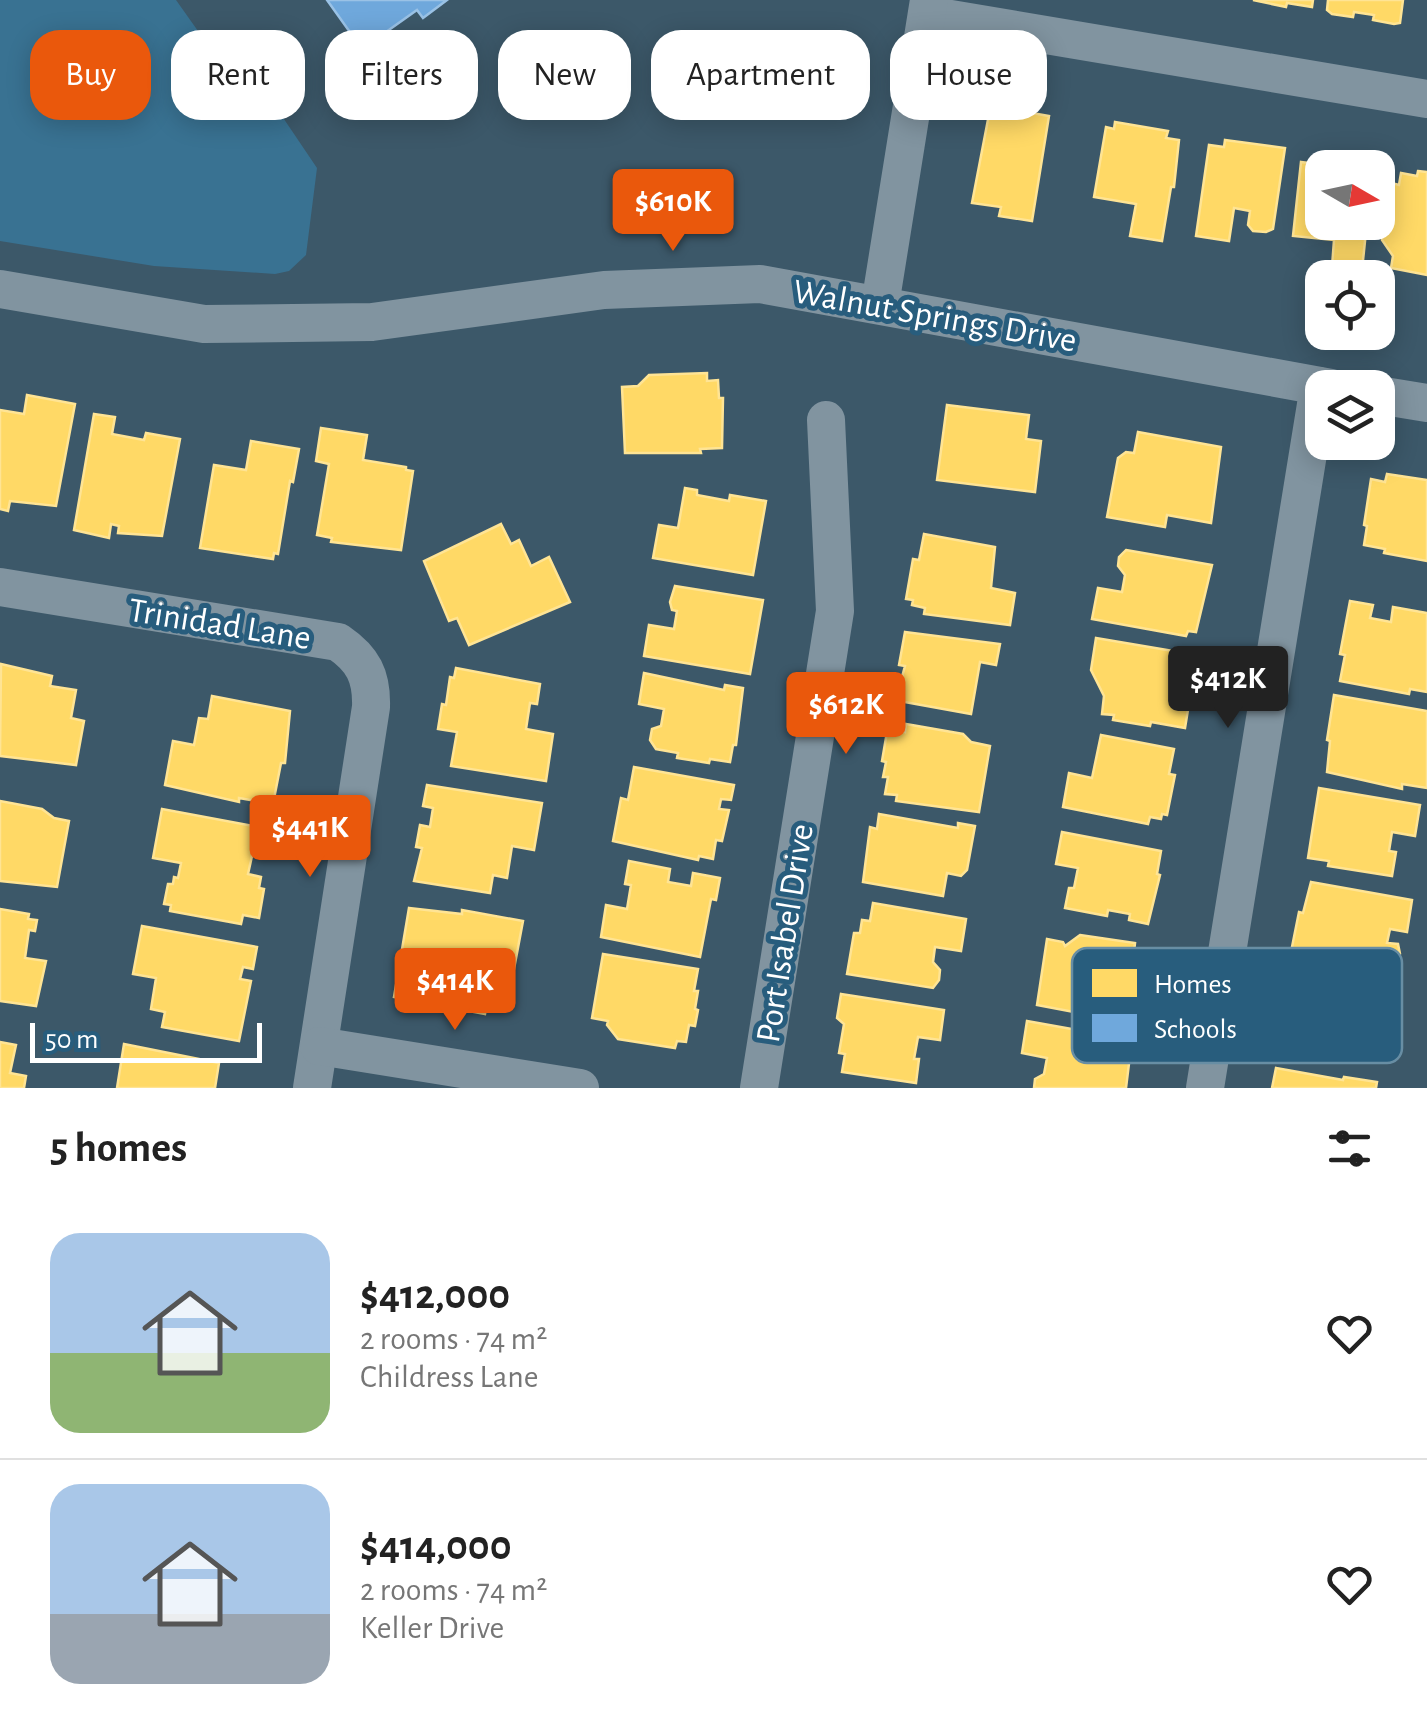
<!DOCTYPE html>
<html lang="en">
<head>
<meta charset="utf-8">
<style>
	:root { --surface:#fff; --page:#f6f6f6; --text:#222; --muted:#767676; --line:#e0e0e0; --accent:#ea580c }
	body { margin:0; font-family:"Alegreya Sans",sans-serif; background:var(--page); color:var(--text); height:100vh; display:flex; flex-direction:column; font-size:38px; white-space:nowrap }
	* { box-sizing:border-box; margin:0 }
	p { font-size:32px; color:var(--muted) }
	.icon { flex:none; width:55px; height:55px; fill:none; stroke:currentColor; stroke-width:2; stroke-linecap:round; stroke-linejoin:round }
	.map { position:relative; height:1088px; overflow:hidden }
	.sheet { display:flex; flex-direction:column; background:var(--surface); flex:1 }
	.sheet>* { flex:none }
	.top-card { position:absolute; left:30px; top:30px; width:1368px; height:90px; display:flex; gap:20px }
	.needle { width:65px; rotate:99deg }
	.tools { position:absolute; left:1305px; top:150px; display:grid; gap:20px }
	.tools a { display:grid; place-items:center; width:90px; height:90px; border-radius:20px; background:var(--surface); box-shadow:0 5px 25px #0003; font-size:50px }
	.scale { position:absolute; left:30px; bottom:25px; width:232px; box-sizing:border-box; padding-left:10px; border:5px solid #fff; border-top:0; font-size:28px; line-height:35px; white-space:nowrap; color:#fff; -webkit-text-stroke:8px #285d7d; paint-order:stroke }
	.price { position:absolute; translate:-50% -85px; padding:0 22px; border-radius:10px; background:var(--accent); color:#fff; font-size:32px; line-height:65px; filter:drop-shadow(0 2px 5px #0008) }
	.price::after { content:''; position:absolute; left:50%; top:60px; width:30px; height:22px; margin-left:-15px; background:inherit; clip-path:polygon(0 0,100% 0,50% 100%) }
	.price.selected { background:#222; color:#fff }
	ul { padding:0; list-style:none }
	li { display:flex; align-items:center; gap:30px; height:250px; padding:0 50px }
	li+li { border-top:2px solid var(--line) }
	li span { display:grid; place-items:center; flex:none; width:280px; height:200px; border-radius:30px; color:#555 }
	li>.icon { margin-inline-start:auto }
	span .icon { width:120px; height:120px; fill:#fffc; stroke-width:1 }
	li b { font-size:42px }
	h2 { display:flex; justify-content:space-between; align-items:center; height:120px; padding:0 50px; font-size:42px }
	.chip { padding:0 35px; border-radius:30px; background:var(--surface); box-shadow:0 5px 25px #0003; font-size:35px; line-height:90px }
	.chip.selected { background:var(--accent); color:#fff }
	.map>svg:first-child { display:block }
</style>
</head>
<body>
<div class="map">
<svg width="1427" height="1088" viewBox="0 0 1427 1088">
	<rect width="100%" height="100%" fill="#3c5869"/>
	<!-- green -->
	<polygon fill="#397292" points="0,0 176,0 249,103 265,91 317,168 306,255 289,271 275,274 154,266 0,241"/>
	<!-- homes -->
	<g fill="#ffd966" stroke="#ffe494" stroke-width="2.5">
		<polygon points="1253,0 1313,0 1312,7 1287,3 1286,7"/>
		<polygon points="1328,0 1403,0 1400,23 1394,24 1373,20 1374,15 1354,12 1353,17 1332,14 1327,10"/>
		<polygon points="1006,103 1033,108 1032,113 1049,116 1032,221 999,216 1001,207 972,203 990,109 993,106 1005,108"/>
		<polygon points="1115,122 1168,131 1166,138 1179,140 1174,187 1171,187 1162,241 1130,236 1136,204 1094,197 1106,127 1114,129"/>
		<polygon points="1225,140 1285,148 1273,229 1266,232 1253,231 1248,225 1250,211 1234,208 1229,241 1196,236 1209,145 1224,147"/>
		<polygon points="1301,162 1350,168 1322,168 1322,222 1367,222 1362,270 1332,267 1334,240 1293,236"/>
		<polygon points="1418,171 1427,172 1427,275 1391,268 1393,256 1382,240 1392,183 1399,185 1401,173 1417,176"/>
		<polygon points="707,373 707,381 718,380 719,398 723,398 722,448 700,449 701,453 625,453 622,387 638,386 649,375"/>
		<polygon points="27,395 75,404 56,506 10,501 8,511 0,509 0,410 24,414"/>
		<polygon points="947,405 1029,415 1026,439 1041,441 1035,492 937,480"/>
		<polygon points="94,414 115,417 112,434 144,440 146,433 180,439 162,536 118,533 119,526 111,524 109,538 74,530"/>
		<polygon points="321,428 367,435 363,460 406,467 406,470 413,471 401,550 331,542 332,538 317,535 329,464 316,461"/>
		<polygon points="1138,432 1221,447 1211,523 1167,515 1165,527 1107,517 1118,458 1126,452 1134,453"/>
		<polygon points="251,441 299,449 293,482 290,481 278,554 274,553 273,559 200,548 214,465 246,470"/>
		<polygon points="1387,474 1427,480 1427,561 1384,553 1385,549 1364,545 1367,526 1364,525 1371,479 1385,482"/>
		<polygon points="685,488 697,490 697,495 729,501 730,495 766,501 753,575 653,558 659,525 678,528"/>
		<polygon points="501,524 511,544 519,540 531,566 549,557 570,602 469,645 457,618 449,621 424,561"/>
		<polygon points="924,534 995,547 991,588 1015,593 1010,625 924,614 925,608 912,605 913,600 906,599 913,559 919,560"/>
		<polygon points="1126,550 1212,565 1196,632 1188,631 1186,636 1092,619 1098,588 1122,592 1125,575 1118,566 1119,557"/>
		<polygon points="675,586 763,600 750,674 644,656 649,625 674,629 677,611 672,610 670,602"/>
		<polygon points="1350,601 1373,605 1370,618 1391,622 1393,607 1427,613 1427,692 1410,689 1409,694 1340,681 1345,655 1340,654"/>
		<polygon points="905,632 1000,644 996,665 980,662 971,714 899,701 900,695 897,695 905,666 899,665"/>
		<polygon points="1096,638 1197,655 1185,728 1151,722 1150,726 1113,720 1114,715 1102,714 1104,696 1091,670"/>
		<polygon points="1,664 52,676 50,686 76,690 71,718 84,721 76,765 0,756"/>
		<polygon points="456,668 540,684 537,704 530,703 526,729 553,734 546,781 451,766 457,732 438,729 442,704 446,705 450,677 454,678"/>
		<polygon points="644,673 724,690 725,685 743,688 736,745 733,745 730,762 710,759 709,763 677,758 678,753 656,749 650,740 652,729 661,726 664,709 639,704"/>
		<polygon points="1334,695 1427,711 1427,788 1402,784 1402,789 1327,772 1330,741 1327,740"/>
		<polygon points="212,696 290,711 285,763 281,763 273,804 239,798 239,802 165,785 173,741 194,745 199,718 208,719"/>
		<polygon points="906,724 963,734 971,742 990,746 979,812 896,801 897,795 885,794 888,777 883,777 886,762 882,761 888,726 905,732"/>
		<polygon points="1101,735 1174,749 1169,774 1175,775 1167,815 1162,814 1161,819 1150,817 1148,824 1063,807 1069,773 1092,778"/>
		<polygon points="634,767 734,785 731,800 721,799 719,809 729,810 722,841 716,840 713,859 699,856 698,860 613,841 621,798 628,800"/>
		<polygon points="427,785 542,803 534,850 512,846 507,878 493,875 490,893 414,881 422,848 416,847 420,825 430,827 433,808 423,806"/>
		<polygon points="1319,788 1420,805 1415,836 1392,832 1389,851 1396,852 1392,876 1328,866 1329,861 1308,858"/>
		<polygon points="0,801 42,809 54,818 69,821 57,887 0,881"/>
		<polygon points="162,809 275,830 271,850 254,847 248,874 261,877 259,888 264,889 259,918 243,915 241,924 170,911 171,905 164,904 168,884 173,884 174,877 178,878 181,863 153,858"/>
		<polygon points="879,814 958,828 958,823 975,826 967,870 961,876 947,873 943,896 863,882 870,827 877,829"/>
		<polygon points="1062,832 1161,851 1157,874 1160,875 1148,924 1129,920 1130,914 1108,910 1107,916 1065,908 1069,888 1074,888 1078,868 1056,864"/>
		<polygon points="629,861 670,869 668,882 691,886 693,873 720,878 716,900 711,899 700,957 601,937 606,905 627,909 631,885 625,884"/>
		<polygon points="1311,882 1412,900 1407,932 1390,929 1387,943 1398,944 1400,954 1394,969 1291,952 1299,912 1303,913"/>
		<polygon points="873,903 966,919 961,951 935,947 933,962 940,970 939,980 933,988 847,974 854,933 860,933 862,920 870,921"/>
		<polygon points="409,908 462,914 462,910 523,921 514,969 494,965 490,987 496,989 493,1010 486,1009 485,1014 394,997"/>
		<polygon points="0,909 29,914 28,919 37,920 35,931 29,930 25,958 46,961 36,1006 0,1001"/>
		<polygon points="142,926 257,947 253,969 243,967 240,979 251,981 239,1041 162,1027 165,1012 151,1009 156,978 133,974"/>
		<polygon points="1080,935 1135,943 1134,952 1144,953 1142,969 1145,969 1140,1003 1133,1001 1130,1015 1118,1013 1116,1020 1037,1005 1047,939 1063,942 1065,946"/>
		<polygon points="603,954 698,969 694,991 698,991 695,1009 698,1010 695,1026 689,1025 686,1042 677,1041 675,1048 618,1039 607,1025 608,1021 592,1018"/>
		<polygon points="841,994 944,1010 940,1040 918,1037 914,1059 919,1059 916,1083 842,1072 845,1054 839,1053 844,1024 837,1018"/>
		<polygon points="1027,1021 1083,1031 1082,1035 1101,1039 1102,1034 1132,1039 1126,1088 1034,1088 1035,1079 1044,1074 1047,1058 1022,1053"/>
		<polygon points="0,1042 16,1045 10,1073 26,1076 24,1088 0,1088"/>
		<polygon points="124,1044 219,1063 215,1088 117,1088"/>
		<polygon points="1276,1068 1343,1080 1344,1077 1377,1082 1376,1088 1272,1088"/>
	</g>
	<!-- schools -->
	<polygon fill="#6fa8dc" stroke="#9ac2e6" stroke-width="2.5" points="327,0 447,0 423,18 417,10 362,49"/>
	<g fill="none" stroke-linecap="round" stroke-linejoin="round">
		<!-- minor -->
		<g stroke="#8194a0" stroke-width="38">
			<polyline points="927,15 1427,99"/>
			<polyline points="0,289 204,324 372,322 604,290 760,284 1331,388"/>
			<polyline points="880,305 929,0"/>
			<polyline points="1378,395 1427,403"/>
			<path d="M0 587 338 642C363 659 372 676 371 707L312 1088"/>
			<polyline points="319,1046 580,1088"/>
			<polyline points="759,1088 835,611 826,420"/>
			<polyline points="1205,1088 1319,386"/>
		</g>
	</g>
	<g text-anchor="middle" stroke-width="10" stroke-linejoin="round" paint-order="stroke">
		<!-- street labels -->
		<g font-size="35" fill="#fff" stroke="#285d7d">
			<text transform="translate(935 315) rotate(10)" y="12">Walnut Springs Drive</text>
			<text transform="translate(220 623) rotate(9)" y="12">Trinidad Lane</text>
			<text transform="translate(784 933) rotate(-81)" y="12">Port Isabel Drive</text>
		</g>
	</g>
	<!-- legend -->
	<rect x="1072" y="948" width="330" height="115" rx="15" fill="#285d7d" stroke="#688ea4" stroke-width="2.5"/>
	<rect x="1092" y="969" width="45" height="28" fill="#ffd966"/>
	<rect x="1092" y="1014" width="45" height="28" fill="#6fa8dc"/>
	<g font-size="28" fill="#fff">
		<text x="1154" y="993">Homes</text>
		<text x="1154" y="1038">Schools</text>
	</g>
</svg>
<div class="tools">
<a><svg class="needle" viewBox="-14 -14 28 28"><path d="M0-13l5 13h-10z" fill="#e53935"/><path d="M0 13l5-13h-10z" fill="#767676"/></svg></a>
<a><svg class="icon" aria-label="locate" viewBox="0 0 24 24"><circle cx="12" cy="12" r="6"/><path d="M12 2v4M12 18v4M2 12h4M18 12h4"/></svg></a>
<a><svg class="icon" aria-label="layers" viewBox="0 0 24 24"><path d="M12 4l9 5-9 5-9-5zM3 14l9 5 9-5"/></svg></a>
</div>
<div class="scale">50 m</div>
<b class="price" style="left:673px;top:254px">$610K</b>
<b class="price selected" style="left:1228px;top:731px">$412K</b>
<b class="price" style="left:846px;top:757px">$612K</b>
<b class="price" style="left:310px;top:880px">$441K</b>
<b class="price" style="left:455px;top:1033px">$414K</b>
<div class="top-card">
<a class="chip selected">Buy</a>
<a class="chip">Rent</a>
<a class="chip">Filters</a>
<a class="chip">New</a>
<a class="chip">Apartment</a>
<a class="chip">House</a>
</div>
</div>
<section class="sheet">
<h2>5 homes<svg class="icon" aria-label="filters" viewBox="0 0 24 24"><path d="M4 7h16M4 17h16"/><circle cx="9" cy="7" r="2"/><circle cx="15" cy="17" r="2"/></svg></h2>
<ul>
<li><span style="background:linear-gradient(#a9c7e8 60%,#8fb573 0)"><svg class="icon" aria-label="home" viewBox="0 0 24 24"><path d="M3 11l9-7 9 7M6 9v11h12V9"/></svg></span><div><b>$412,000</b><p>2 rooms · 74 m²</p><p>Childress Lane</p></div><svg class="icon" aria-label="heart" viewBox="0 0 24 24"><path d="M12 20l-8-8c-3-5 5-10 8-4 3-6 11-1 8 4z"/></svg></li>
<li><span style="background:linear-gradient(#a9c7e8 65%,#9aa5b1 0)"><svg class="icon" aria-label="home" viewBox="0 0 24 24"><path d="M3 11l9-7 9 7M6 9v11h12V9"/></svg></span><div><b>$414,000</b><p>2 rooms · 74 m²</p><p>Keller Drive</p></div><svg class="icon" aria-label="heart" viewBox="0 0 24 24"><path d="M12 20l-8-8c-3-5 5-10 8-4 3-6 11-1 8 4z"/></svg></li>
</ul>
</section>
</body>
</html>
